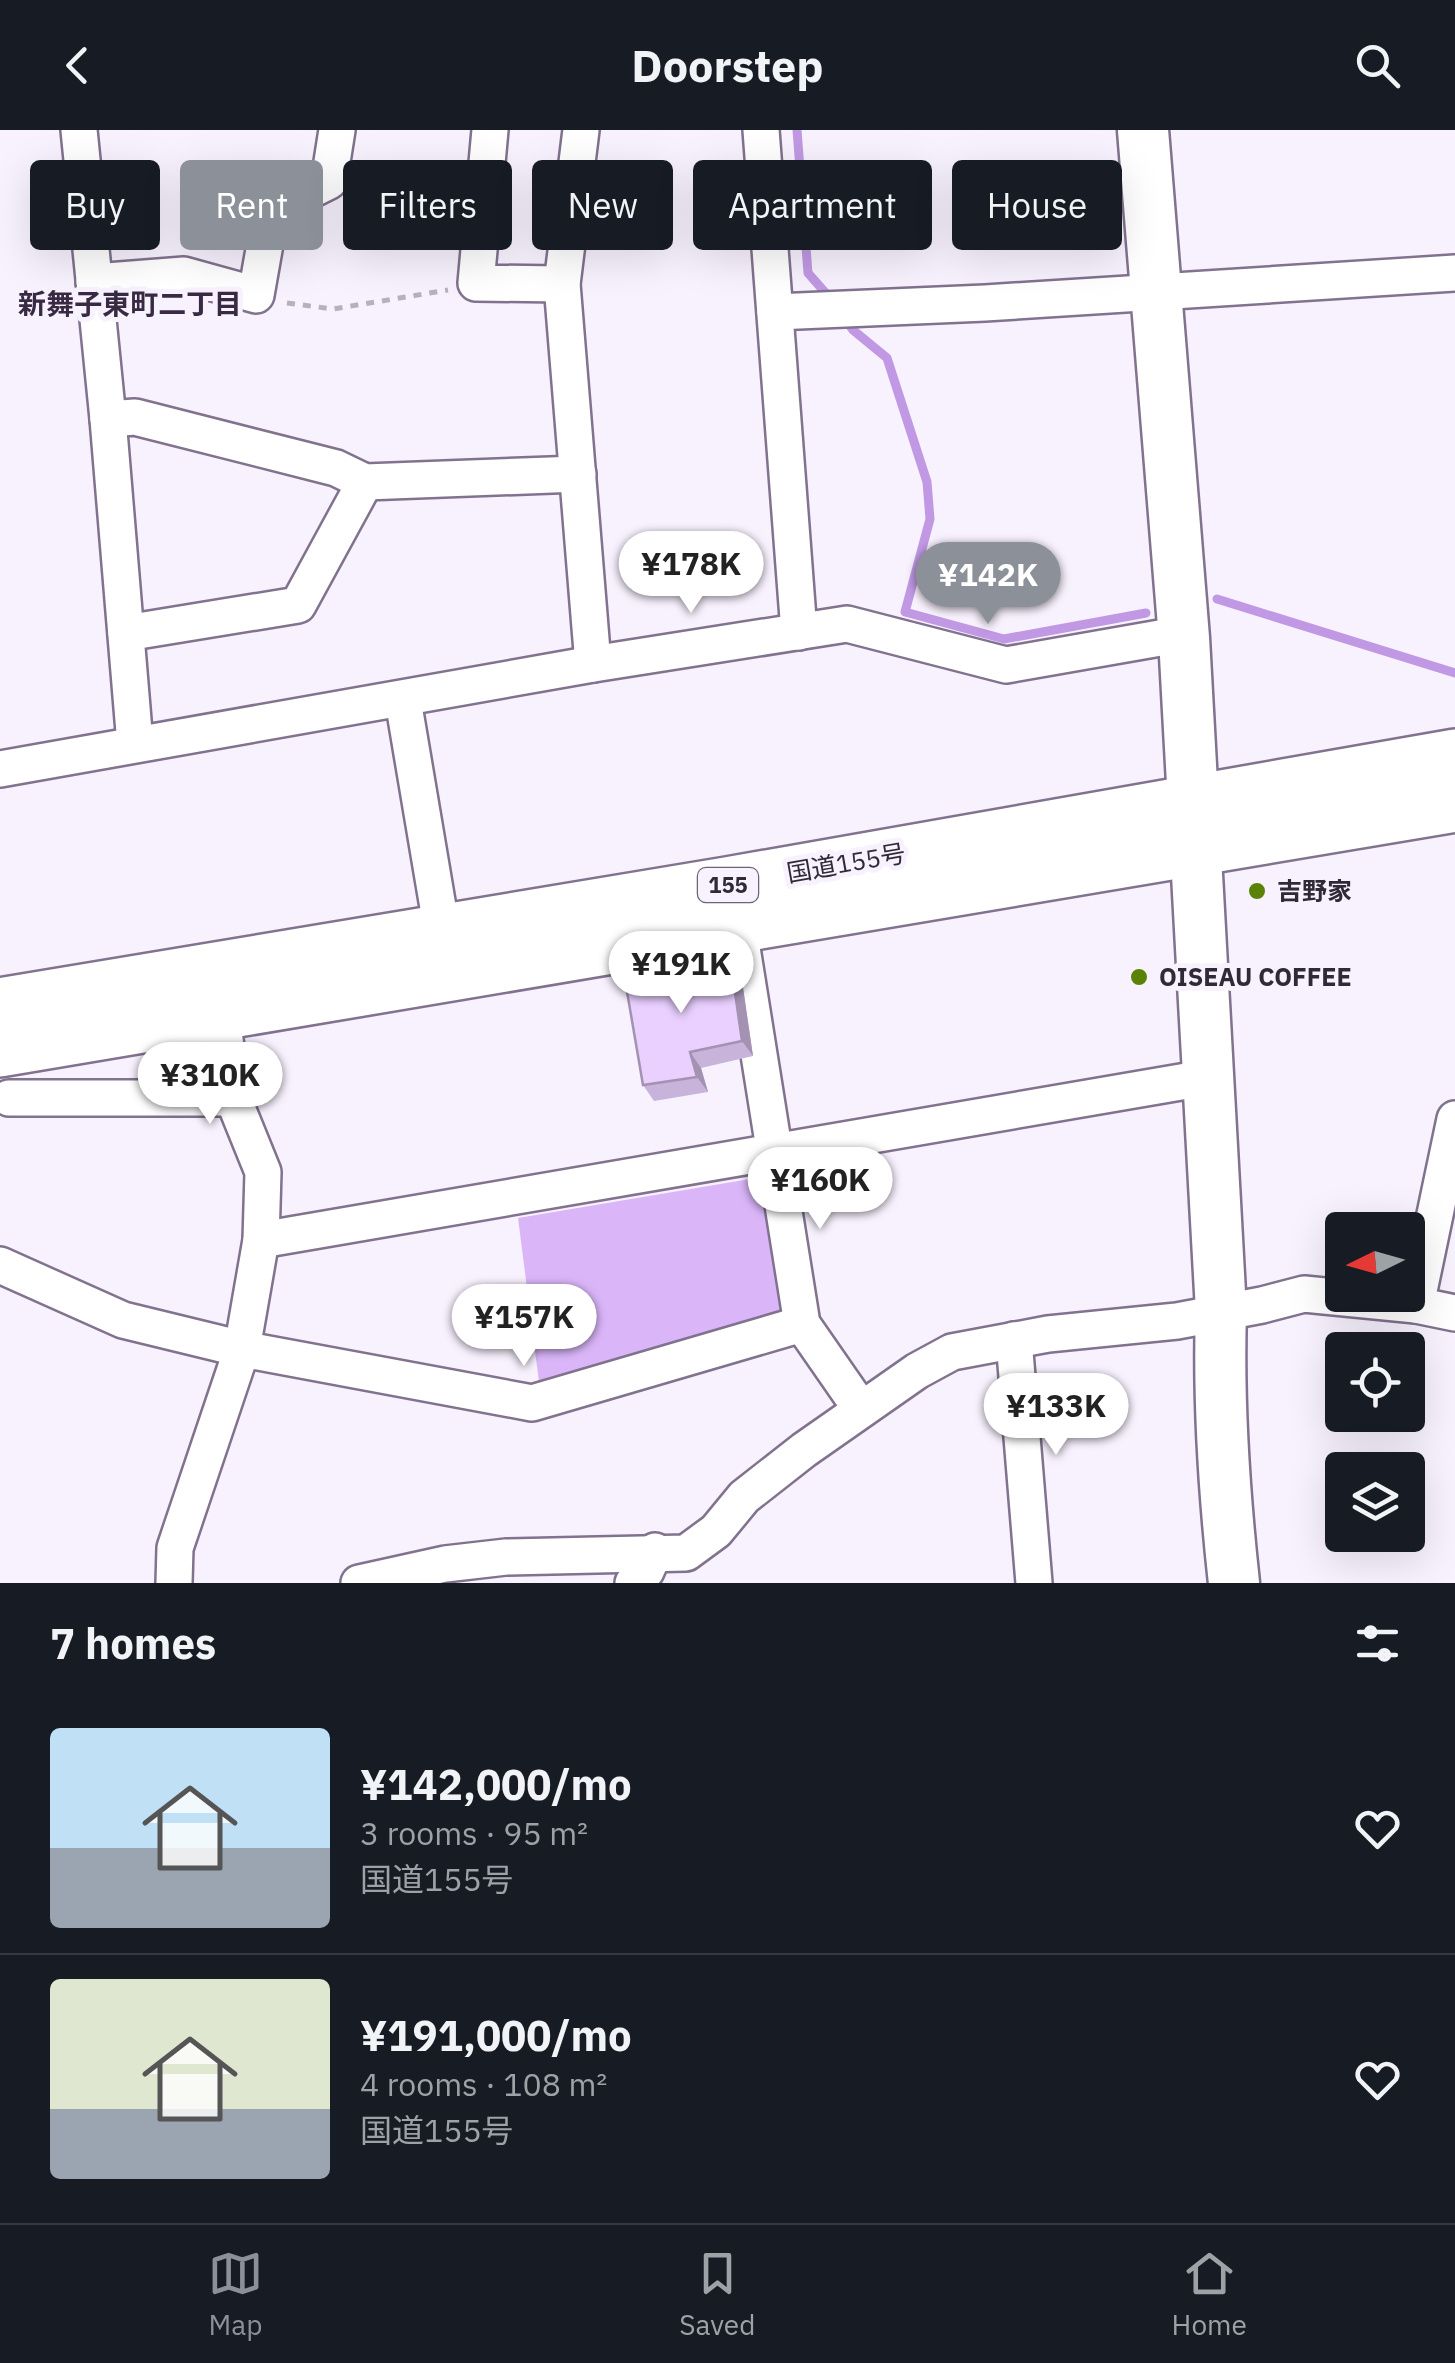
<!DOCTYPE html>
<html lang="en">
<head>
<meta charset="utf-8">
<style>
	:root { --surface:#171b24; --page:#242831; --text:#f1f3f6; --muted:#9ea1a6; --line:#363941; --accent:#8c9099 }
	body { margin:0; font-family:"IBM Plex Sans","Noto Sans JP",sans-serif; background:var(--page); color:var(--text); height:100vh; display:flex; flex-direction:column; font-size:38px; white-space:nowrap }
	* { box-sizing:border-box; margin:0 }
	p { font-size:32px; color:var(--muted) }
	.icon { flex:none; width:55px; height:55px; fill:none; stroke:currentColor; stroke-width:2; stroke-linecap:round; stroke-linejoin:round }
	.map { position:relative; height:1453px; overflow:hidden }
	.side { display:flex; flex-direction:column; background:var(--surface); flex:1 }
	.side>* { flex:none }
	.banner { position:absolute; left:30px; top:30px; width:1395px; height:90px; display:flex; gap:20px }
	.needle { width:65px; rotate:265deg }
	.tools { position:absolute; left:1325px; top:1082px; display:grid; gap:20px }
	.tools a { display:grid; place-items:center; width:100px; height:100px; border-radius:10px; background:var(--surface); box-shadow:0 10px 40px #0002; font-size:50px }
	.price { position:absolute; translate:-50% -85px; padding:0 22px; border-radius:35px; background:#fff; color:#222; font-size:32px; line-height:65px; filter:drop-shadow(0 2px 5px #0008) }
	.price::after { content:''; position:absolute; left:50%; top:60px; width:30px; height:22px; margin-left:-15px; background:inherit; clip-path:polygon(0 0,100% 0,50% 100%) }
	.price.current { background:var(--accent); color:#fff }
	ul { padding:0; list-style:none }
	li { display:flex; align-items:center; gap:30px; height:250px; padding:0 50px }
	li+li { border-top:2px solid var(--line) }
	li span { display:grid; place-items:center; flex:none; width:280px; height:200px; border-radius:10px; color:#555 }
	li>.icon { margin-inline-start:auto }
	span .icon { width:120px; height:120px; fill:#fffc; stroke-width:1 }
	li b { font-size:42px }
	h2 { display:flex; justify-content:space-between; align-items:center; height:120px; padding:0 50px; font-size:42px }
	.pill { padding:0 35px; border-radius:10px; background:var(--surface); box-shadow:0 10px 40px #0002; font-size:35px; line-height:90px }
	.pill.current { background:var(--accent); color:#fff }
	header { display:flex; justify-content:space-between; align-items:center; height:130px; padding:0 50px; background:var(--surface); font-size:45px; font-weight:700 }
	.tab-bar { display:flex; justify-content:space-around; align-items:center; height:140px; border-top:2px solid var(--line); background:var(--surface); font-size:28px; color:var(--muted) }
	.tab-bar a { display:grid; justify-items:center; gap:5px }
	.tab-bar .current { color:var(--accent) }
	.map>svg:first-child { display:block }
</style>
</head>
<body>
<header><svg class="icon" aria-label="back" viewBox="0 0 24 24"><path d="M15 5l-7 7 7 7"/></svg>Doorstep<svg class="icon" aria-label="search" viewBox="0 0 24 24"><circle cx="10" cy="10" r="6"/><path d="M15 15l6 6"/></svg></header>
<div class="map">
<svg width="1455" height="1453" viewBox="0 0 1455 1453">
	<rect width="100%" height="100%" fill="#f8f1fe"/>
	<!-- green -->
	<polygon fill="#dab6f9" points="750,1049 763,1059 783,1178 767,1196 540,1260 518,1088"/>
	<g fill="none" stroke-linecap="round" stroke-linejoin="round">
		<!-- stream -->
		<g stroke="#c098e3" stroke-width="9">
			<polyline points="797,0 808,143 830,168"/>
			<polyline points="845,189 853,200 887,228 927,352 930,389 905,482 1004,509 1146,483"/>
			<polyline points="1217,469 1455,543"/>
		</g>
		<!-- street casing -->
		<g stroke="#81728e" stroke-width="40">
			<g id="street">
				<polyline points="79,0 108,289 135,614"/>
				<polyline points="490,0 476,153 562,154"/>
				<polyline points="581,0 562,154 593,534"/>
				<polyline points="761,0 799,502"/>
				<polyline points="94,152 184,145 256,165 271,80 329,51 337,0"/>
				<polyline points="775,182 985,173 1455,143"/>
				<polyline points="108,289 135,287 336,338 365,352 578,344"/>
				<polyline points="126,503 298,475 365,352"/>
				<polyline points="403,570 442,801"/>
				<polyline points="0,639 593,534 847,494 1006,535 1160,508 1184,508"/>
				<polyline points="738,793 802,1194 861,1279"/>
				<polyline points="9,968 233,968"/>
				<polyline points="261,1110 1210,947"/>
				<polyline points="0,1135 123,1190 242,1219 532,1273 802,1194"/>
				<polyline points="1416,1175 1455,989"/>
				<polyline points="1014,1210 1034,1453"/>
				<polyline points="174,1453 175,1418 242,1219 261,1110 263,1042 233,968 221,880"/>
				<polyline points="359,1453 445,1434 506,1427 686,1423 716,1401 744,1367 804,1320 917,1241 952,1222 1048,1204 1177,1191 1262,1175 1304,1164 1416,1175 1455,1183"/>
				<polyline points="633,1453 646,1441 655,1421"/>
			</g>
		</g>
		<!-- secondary casing -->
		<g stroke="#81728e" stroke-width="55">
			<path id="secondary" d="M1143 0 1184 508 1221 1181C1218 1272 1224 1362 1234 1453"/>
		</g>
		<!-- highway casing -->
		<g stroke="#81728e" stroke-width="60">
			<g id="highway">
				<polyline points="0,876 727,755 1455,627"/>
				<polyline points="0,919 1455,674"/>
			</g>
		</g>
		<!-- path -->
		<polyline stroke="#b7b0bd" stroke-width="5" stroke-dasharray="8 8" stroke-linecap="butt" points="287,173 333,179 448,160"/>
		<!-- street -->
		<use href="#street" stroke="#fff" stroke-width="35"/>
		<!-- secondary -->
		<use href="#secondary" stroke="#fff" stroke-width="50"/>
		<!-- highway -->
		<use href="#highway" stroke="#fff" stroke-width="55"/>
	</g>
	<!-- wall -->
	<polygon fill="#c8b3db" points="730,828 741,844 753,926 701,938 708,962 654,971 643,955"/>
	<!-- shaded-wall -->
	<g fill="#a392b2">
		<polygon points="730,828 741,844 753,926 742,911"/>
		<polygon points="690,922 701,938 708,962 697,947"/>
	</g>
	<!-- building -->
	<polygon fill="#e9d0ff" stroke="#a392b2" stroke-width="2.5" points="730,828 742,911 690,922 697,947 643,955 624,844"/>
	<!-- markers -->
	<g fill="#598207" stroke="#f8f1fe" stroke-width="4">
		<circle cx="1257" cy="761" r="10"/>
		<circle cx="1139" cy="847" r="10"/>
	</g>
	<g text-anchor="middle" stroke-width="10" stroke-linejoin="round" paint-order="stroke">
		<!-- shield labels -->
		<rect fill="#f8f1fe" stroke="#6c6672" stroke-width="2.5" x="698" y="738" width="60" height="34" rx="8"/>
		<g font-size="22" font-weight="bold" fill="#302a36">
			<text x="728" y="763">155</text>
		</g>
		<!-- street labels -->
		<g font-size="25" fill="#302a36" stroke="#f8f1fe">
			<text transform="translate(846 733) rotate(-10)" y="9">国道155号</text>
		</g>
		<!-- poi labels -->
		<g font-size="25" font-weight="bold" fill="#302a36" stroke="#f8f1fe" text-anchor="start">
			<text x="1277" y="770">吉野家</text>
			<text x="1159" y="856">OISEAU COFFEE</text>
		</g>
		<!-- neighbourhood labels -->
		<g font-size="28" font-weight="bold" fill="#382a43" stroke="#f8f1fe">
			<text x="130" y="184">新舞子東町二丁目</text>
		</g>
	</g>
</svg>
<div class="tools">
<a><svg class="needle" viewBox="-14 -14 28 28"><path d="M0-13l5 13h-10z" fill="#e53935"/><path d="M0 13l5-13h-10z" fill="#9ea1a6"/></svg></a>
<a><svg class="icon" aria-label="locate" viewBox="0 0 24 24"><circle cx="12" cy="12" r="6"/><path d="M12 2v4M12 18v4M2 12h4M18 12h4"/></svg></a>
<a><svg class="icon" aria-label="layers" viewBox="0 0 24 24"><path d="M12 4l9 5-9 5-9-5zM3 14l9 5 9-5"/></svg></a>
</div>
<b class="price" style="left:691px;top:486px">¥178K</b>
<b class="price current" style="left:988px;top:497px">¥142K</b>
<b class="price" style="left:681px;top:886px">¥191K</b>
<b class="price" style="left:210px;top:997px">¥310K</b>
<b class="price" style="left:820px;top:1102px">¥160K</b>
<b class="price" style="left:524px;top:1239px">¥157K</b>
<b class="price" style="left:1056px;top:1328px">¥133K</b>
<div class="banner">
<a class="pill">Buy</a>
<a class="pill current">Rent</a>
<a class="pill">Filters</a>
<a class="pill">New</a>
<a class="pill">Apartment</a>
<a class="pill">House</a>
</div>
</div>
<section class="side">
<h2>7 homes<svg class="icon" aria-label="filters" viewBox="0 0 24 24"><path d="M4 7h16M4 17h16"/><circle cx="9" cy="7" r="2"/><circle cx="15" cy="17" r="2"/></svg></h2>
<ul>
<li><span style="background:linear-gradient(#bfe0f5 60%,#9aa5b1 0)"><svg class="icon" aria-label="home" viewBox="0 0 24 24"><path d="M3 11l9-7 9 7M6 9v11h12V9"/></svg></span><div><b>¥142,000/mo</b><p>3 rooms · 95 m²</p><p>国道155号</p></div><svg class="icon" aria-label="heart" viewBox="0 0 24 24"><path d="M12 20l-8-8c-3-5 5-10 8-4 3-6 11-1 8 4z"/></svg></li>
<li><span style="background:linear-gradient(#dfe7d0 65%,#9aa5b1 0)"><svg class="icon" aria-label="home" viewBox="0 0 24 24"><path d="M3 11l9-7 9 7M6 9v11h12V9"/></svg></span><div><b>¥191,000/mo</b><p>4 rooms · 108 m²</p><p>国道155号</p></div><svg class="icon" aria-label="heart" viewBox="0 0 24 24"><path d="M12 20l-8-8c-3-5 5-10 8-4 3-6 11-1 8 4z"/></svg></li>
</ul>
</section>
<nav class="tab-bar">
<a class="current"><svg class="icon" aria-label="map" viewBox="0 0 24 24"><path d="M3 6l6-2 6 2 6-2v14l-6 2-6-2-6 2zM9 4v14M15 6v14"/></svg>Map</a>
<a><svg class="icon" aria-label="saved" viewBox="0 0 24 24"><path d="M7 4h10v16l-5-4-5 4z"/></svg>Saved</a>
<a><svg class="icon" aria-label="home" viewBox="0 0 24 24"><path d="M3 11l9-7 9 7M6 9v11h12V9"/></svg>Home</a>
</nav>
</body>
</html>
